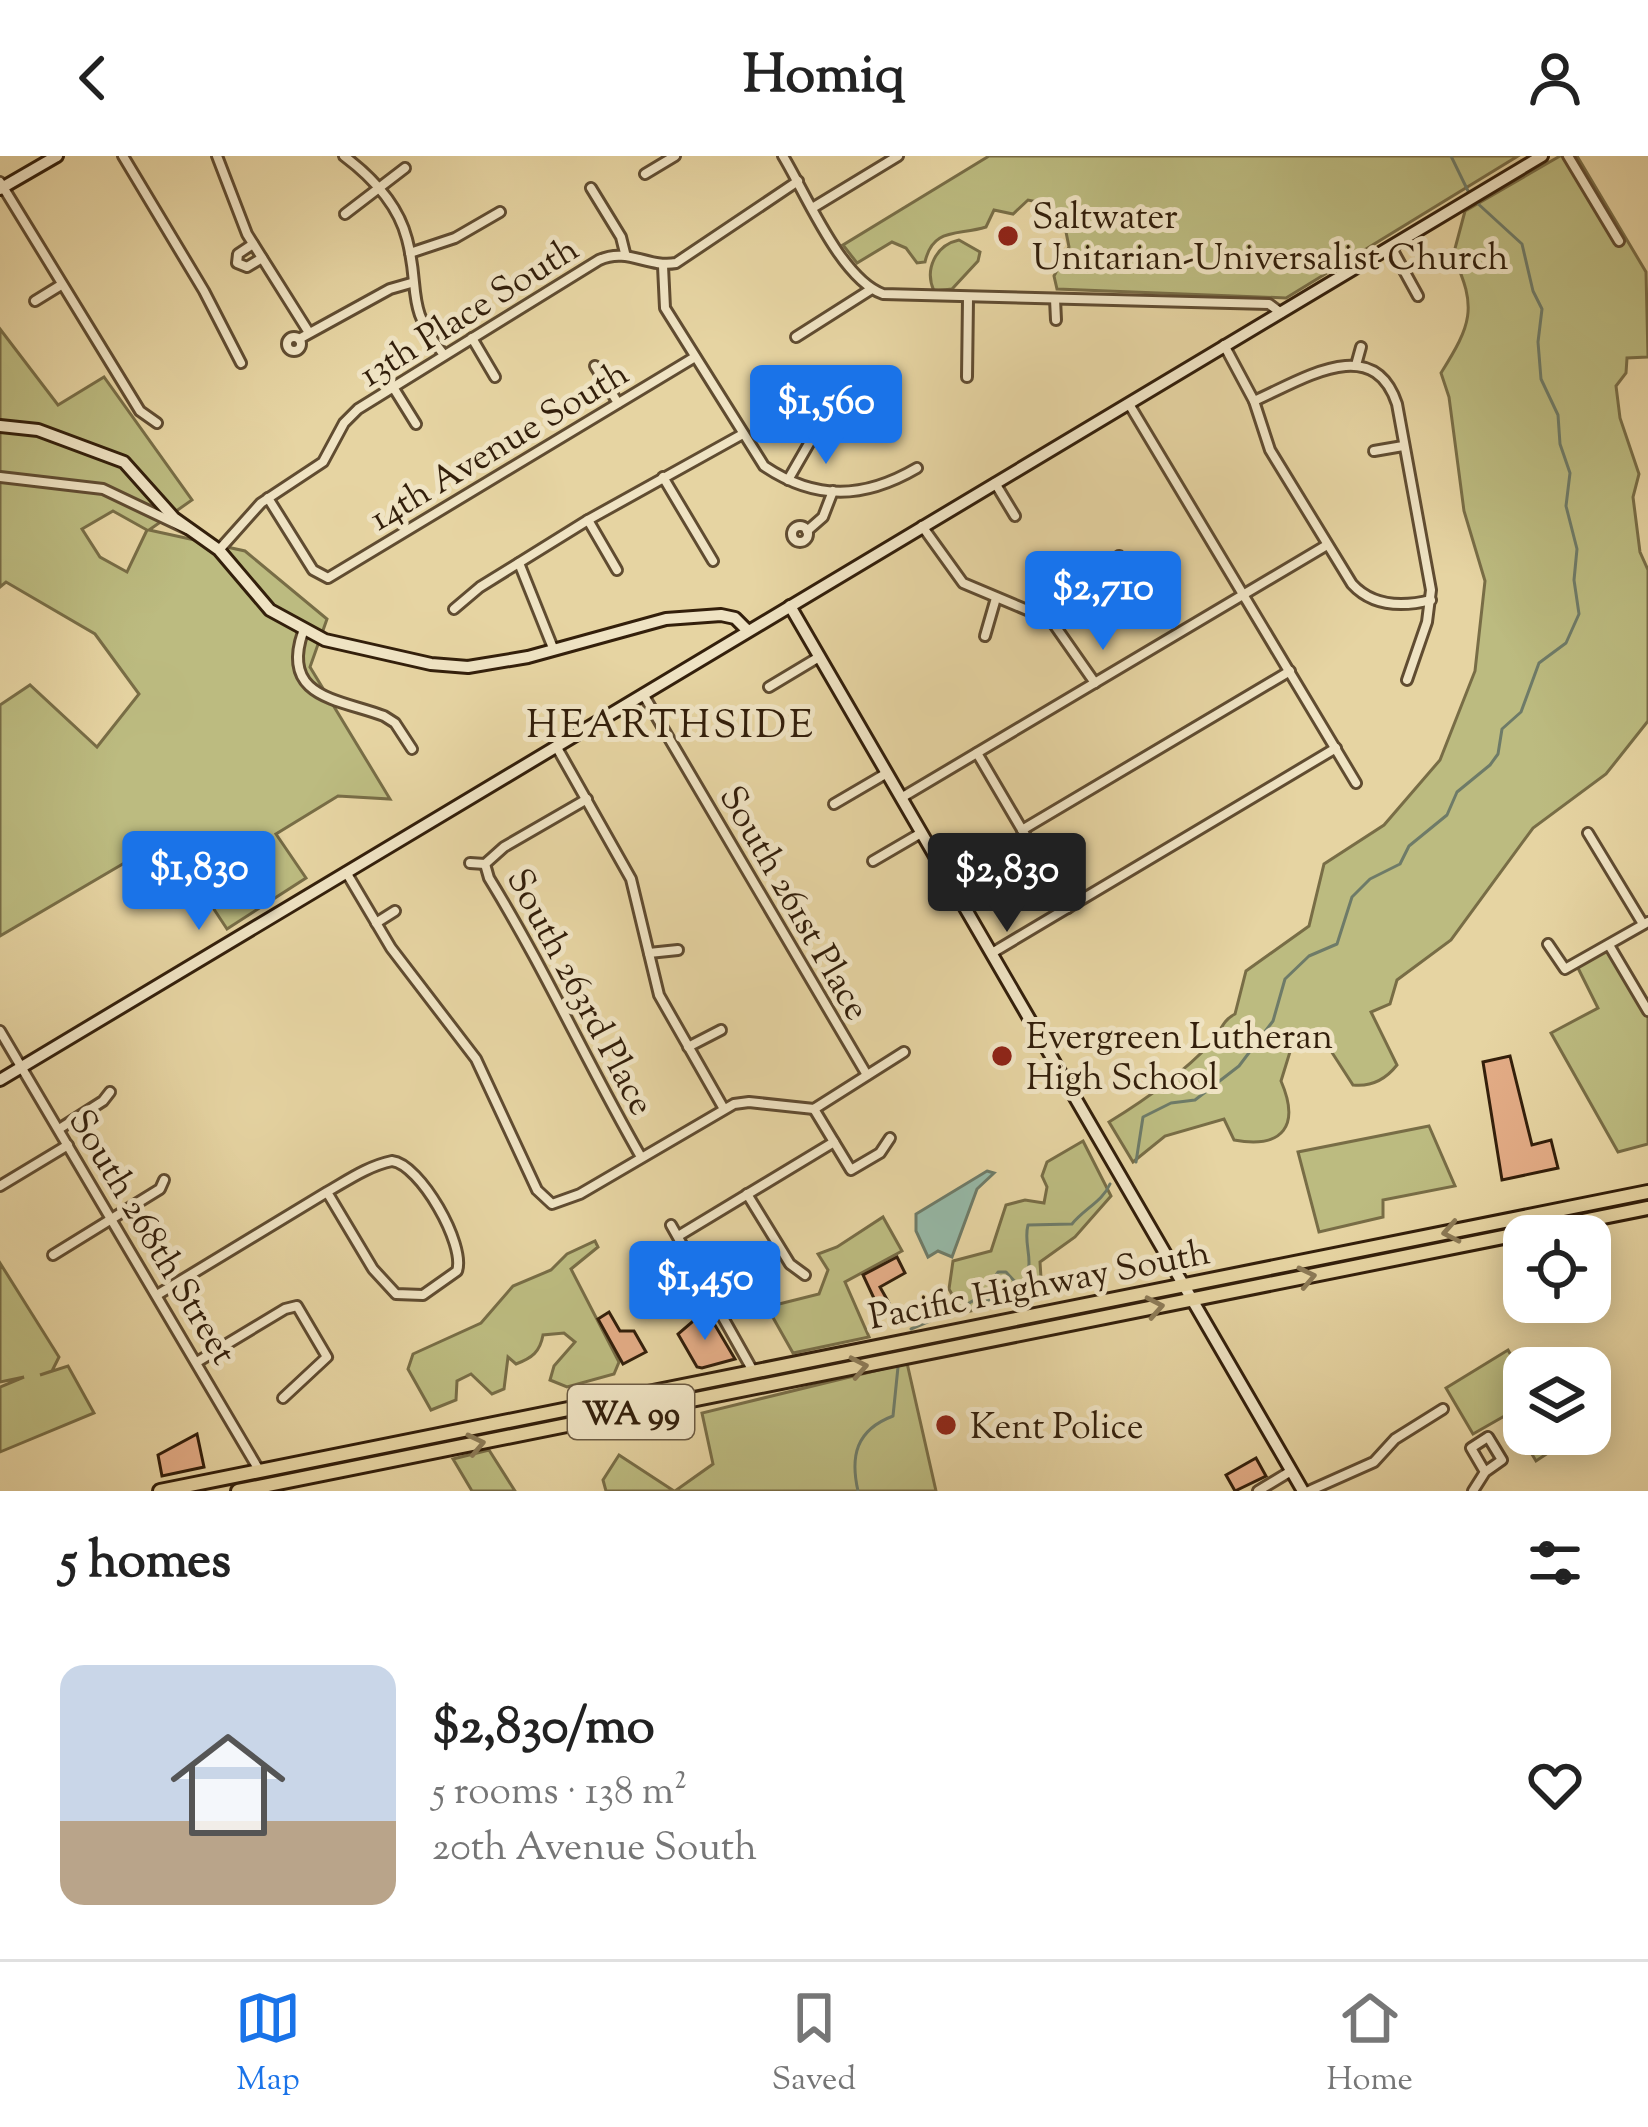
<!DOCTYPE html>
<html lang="en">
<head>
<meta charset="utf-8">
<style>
	:root { --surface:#fff; --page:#f6f6f6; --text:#222; --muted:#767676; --line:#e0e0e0; --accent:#1a73e8 }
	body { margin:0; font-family:"Sorts Mill Goudy",serif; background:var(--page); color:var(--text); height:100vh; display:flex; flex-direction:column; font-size:45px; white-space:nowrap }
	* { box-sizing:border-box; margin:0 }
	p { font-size:39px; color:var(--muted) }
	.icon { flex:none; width:66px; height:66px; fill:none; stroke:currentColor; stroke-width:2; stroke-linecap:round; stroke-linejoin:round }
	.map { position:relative; height:1335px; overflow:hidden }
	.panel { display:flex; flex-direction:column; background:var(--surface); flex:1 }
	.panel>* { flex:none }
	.fabs { position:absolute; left:1503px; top:1059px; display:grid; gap:24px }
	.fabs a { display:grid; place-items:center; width:108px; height:108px; border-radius:24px; background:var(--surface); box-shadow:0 6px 30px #0003; font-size:60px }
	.price { position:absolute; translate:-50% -102px; padding:0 27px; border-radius:12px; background:var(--accent); color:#fff; font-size:39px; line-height:78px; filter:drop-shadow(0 3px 6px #0008) }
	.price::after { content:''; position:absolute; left:50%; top:72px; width:36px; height:27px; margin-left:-18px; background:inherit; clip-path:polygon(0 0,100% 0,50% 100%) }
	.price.current { background:#222; color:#fff }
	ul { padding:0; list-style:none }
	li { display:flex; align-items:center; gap:36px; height:300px; padding:0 60px }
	li span { display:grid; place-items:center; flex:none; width:336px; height:240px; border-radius:24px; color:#555 }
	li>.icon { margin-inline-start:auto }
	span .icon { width:144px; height:144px; fill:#fffc; stroke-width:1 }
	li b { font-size:51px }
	h2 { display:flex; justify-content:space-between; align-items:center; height:144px; padding:0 60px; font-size:51px }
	header { display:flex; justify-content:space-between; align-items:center; height:156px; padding:0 60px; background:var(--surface); font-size:54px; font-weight:700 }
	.menu { display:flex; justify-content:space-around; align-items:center; height:168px; border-top:3px solid var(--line); background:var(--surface); font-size:33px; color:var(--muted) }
	.menu a { display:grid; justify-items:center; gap:6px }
	.menu .current { color:var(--accent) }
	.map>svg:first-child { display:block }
</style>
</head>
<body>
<header><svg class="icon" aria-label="back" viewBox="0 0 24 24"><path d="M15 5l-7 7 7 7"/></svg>Homiq<svg class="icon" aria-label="person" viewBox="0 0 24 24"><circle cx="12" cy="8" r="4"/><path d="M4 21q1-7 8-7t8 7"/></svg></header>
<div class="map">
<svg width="1648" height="1335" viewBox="0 0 1648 1335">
	<rect width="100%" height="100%" fill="#e6d4a2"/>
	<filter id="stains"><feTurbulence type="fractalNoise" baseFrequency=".00167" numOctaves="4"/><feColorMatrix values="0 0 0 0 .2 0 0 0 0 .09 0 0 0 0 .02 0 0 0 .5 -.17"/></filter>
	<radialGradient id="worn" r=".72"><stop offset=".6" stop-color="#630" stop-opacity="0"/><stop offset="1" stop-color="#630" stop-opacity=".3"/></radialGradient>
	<!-- green -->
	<g fill="#bcbb80" stroke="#786d46" stroke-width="3" fill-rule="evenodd">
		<path d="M989 0H1518L1286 142 1057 133 1054 120 1069 91 1063 61 1043 47 1028 44 1013 58 994 54 986 71C957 80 933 71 925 106L917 107 906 92 892 86 857 107 843 89Z"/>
		<path d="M1560 0H1577L1646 116 1648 201 1627 202 1626 217 1616 230 1620 262 1639 318 1633 341 1640 396 1648 414V565L1606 618 1533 672 1451 784 1397 824 1390 848 1371 856 1397 909C1386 923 1372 931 1353 929L1331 895 1327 878 1319 875 1293 886 1281 925C1300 969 1284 993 1234 984L1224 963 1165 980 1133 1006 1109 966C1145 944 1182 918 1211 887 1221 877 1221 865 1235 858L1246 815 1309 770 1324 708 1384 669 1440 604 1475 515 1485 425 1464 355 1449 241 1441 217C1471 169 1478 152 1453 100L1465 55Z"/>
		<path d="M959 84 980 96 978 105 952 133 934 135C924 113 936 89 959 84Z"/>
		<path d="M0 173 58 249 104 221 192 344 149 374 245 395 327 463 310 511 390 643 338 640 276 678 306 722 227 773 167 682 0 780V549L30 529 97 591 139 538 95 478 6 426 0 431ZM113 355 147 374 127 416 100 401 82 373Z"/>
		<polygon points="1609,789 1648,855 1648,988 1618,996 1551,877 1598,852 1576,808"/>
		<polygon points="1429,970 1455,1030 1383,1044 1383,1061 1319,1076 1298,996"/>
		<polygon points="1083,985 1111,1040 1075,1081 1040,1106 1042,1138 962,1157 949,1133 953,1105 991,1095 1006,1049 1025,1044 1044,1047 1047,1031 1042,1020 1047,1006"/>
		<polygon points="883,1061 902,1095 845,1126 869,1181 793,1197 767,1151 819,1138 828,1114 818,1098 837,1091"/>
		<path d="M595 1085 598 1091 571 1113 619 1206 614 1218 567 1231 550 1224 554 1210 575 1186 564 1177 543 1179C540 1196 532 1202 516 1208L508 1201 504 1233 492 1238 471 1218 457 1225 456 1244 431 1254 408 1213 413 1198 481 1167 513 1130 551 1114 567 1098Z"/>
		<polygon points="0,1107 59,1201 52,1215 40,1219 68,1210 94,1257 0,1296 0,1231 24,1221 0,1226"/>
		<polygon points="1508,1194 1524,1222 1524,1278 1557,1278 1563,1287 1536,1305 1508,1258 1473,1278 1446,1232"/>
		<polygon points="907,1207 936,1335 675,1335 713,1308 702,1257"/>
		<polygon points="489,1294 515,1335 472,1335 453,1303"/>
		<polygon points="619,1299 674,1335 606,1335 603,1324"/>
	</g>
	<!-- water -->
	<polygon fill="#96b8a6" stroke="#6e7b68" stroke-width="3" points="987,1015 994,1017 977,1033 952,1101 938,1095 928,1101 916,1075 916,1058"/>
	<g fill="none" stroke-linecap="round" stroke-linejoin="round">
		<!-- stream -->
		<g stroke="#6e7b68" stroke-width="3">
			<polyline points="1451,0 1469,37"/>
			<polyline points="1136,1006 1143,961 1171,947 1195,944 1239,910 1273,865 1285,823 1309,800 1337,788 1352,741 1370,723 1400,708 1409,690 1447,659 1457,636 1490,609 1498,598 1502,573 1521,556 1539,507 1566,487 1579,458 1574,424 1577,393 1566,350 1570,317 1560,288 1558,259 1541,223 1538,186 1542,153 1533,135 1522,88 1475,45"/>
			<path d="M953 1157 979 1141 987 1145 994 1142 993 1123 998 1116H1006L1019 1130C1039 1110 1022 1091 1028 1069L1072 1068C1084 1053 1103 1045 1110 1028"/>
			<polyline points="911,1173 946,1158"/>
			<path d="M858 1335C850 1300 856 1274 893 1260L898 1211"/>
		</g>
	</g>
	<!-- building -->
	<g fill="#e3ac86" stroke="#331f0b" stroke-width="3">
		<polygon points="1510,900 1532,989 1551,984 1558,1012 1502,1024 1483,906"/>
		<polygon points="897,1101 905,1117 880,1131 889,1147 879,1153 863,1119"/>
		<polygon points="706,1154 735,1203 702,1212 697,1211 678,1178"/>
		<polygon points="609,1156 620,1175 634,1175 646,1196 623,1208 598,1163"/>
		<polygon points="197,1278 204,1311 162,1320 158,1299"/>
		<polygon points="1256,1302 1266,1320 1235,1335 1226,1319"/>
	</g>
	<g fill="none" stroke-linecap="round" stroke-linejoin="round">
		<!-- minor casing -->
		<g stroke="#604c31" stroke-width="14">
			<g id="minor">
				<polyline points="123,0 204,135 241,207"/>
				<polyline points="217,0 247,78 308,175"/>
				<path d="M344 0C372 21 398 48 407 83 421 136 404 149 444 199"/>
				<path d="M783 0C806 38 841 123 883 138L1269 148 1281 157"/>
				<polyline points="1568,0 1619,85"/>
				<polyline points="645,18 675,0"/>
				<polyline points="0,26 140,255 157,267"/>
				<polyline points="591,32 621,81 625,97"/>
				<polyline points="814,51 898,0"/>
				<polyline points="345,58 405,12"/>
				<polyline points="253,88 238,98 237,107 247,111 262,102"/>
				<polyline points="1391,91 1418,140"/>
				<polyline points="410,97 455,82 500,56"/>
				<path d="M663 110 665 152 764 310C816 345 864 343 917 312"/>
				<polyline points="1055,143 1056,164"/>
				<polyline points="35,145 61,129"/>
				<circle cx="294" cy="188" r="7"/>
				<polyline points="796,181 870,134"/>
				<polyline points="472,182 495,221"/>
				<polyline points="299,183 390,133 411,127"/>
				<path d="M1224 189 1254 245 1270 294 1352 428C1373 451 1403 451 1431 444"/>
				<polyline points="1356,209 1361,191"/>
				<polyline points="595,210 618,247"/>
				<polyline points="967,221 968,143"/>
				<polyline points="393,231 416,268"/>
				<circle cx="879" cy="242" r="8"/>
				<path d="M1254 245C1302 224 1373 176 1397 248L1431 434 1427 466 1407 524"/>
				<polyline points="1129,248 1356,627"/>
				<polyline points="1374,295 1403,290"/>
				<polyline points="0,321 103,333 187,373"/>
				<polyline points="663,321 713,405"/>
				<polyline points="788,324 811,284 872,246"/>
				<polyline points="995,327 1015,360"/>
				<polyline points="268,342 313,414 328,422 695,201"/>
				<polyline points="588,364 617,414"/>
				<circle cx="800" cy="378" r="8"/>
				<polyline points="922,370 963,427 1051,464 1095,527"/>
				<polyline points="807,375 823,361 833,335"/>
				<path d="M219 394 261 347 323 306 344 267 358 253 599 104C628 91 647 112 676 107L798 25"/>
				<polyline points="519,407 553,492"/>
				<polyline points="454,453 480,431 588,364 741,279"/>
				<polyline points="1051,464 1081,429 1119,400"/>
				<path d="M303 476C280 542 339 543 384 560L395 567 412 593"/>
				<polyline points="985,480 996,442"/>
				<polyline points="769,531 819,501"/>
				<polyline points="643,538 867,919"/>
				<polyline points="556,590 631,723 659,839 724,953"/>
				<polyline points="977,597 1068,752"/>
				<polyline points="901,642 1327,389"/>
				<polyline points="834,648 887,617"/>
				<polyline points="1022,674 1290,515"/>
				<polyline points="1588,677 1643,768"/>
				<polyline points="873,705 921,677"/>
				<polyline points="470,707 485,708"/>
				<path d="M485 708 489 722C545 813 588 909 641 1001"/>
				<polyline points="485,708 504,691 587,643"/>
				<polyline points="346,716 391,792 476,903 537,1034 552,1048 580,1038 734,948 749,946 814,953 904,896"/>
				<polyline points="376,767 395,755"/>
				<polyline points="1548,788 1565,813 1648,766"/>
				<polyline points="1609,789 1648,855"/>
				<polyline points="649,797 678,794"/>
				<polyline points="992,797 1336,592"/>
				<polyline points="0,875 259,1314"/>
				<polyline points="688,891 721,874"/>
				<polyline points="814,953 851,1014 880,997 890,982"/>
				<polyline points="59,973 103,945 110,936"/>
				<polyline points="0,1030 68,989"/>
				<polyline points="747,1038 790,1108 805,1119"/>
				<polyline points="671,1069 753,1215"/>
				<polyline points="680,1079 834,986"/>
				<polyline points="53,1099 160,1033 164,1024"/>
				<path d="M157 1139 327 1036C348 1024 368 1010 392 1005 420 1008 466 1089 457 1115L423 1139 396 1138 373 1113 327 1036"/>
				<polyline points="197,1206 285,1153 297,1150 327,1201 283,1242"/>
				<polyline points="1258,1335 1291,1315"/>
				<polyline points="1309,1335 1374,1306 1395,1283 1443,1253"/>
				<polyline points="1473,1335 1485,1316 1502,1304 1488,1281 1471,1292 1485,1316"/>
			</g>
		</g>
		<!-- secondary casing -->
		<g stroke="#331f0b" stroke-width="16">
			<g id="secondary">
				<polyline points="0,33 57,0"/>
				<polyline points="0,270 38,274 124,306 174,362 219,394 270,454 325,484 431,508 468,511 528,501 666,463 721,459 735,462 748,475"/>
				<polyline points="790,450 1303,1335"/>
				<polyline points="0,924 1542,0"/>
			</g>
		</g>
		<!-- primary casing -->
		<g stroke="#331f0b" stroke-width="18">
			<g id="primary">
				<polyline points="160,1335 1648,1036"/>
				<polyline points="238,1335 1648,1052"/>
			</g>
		</g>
		<!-- minor -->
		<use href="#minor" stroke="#efe3c3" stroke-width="8"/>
		<!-- secondary -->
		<use href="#secondary" stroke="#efe3c3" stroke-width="10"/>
		<!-- primary -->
		<use href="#primary" stroke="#e6d4a2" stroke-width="12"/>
	</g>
	<!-- one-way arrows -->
	<defs><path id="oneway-chevron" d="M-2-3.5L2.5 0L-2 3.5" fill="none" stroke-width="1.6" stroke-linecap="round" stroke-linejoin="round" transform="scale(3)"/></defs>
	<g stroke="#8c7a56">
		<use href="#oneway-chevron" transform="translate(1451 1076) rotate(169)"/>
		<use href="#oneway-chevron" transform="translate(1307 1121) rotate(-12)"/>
		<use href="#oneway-chevron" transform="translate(1155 1151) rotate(-11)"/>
		<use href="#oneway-chevron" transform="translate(859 1211) rotate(-11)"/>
		<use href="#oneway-chevron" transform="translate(476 1288) rotate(-12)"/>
	</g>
	<!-- markers -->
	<g fill="#8f2418" stroke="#efe3c3" stroke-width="4.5">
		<circle cx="1008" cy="80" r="12"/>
		<circle cx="1002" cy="900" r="12"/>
		<circle cx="946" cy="1269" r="12"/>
	</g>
	<g text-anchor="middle" stroke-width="10" stroke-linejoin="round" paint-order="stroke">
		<!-- shield labels -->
		<rect fill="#efe3c3" stroke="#6b5a42" stroke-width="3" x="568" y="1229" width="126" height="54" rx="9"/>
		<g font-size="33" font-weight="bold" fill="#331f0b">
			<text x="631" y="1268">WA 99</text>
		</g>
		<!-- poi labels -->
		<g font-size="36" fill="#331f0b" stroke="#efe3c3" text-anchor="start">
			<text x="1032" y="72">Saltwater<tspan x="1032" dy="41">Unitarian-Universalist Church</tspan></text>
			<text x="1026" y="892">Evergreen Lutheran<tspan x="1026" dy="41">High School</tspan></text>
			<text x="970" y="1282">Kent Police</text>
		</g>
		<!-- street labels -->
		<g font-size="36" fill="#331f0b" stroke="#efe3c3">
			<text transform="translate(468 154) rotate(-32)" y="13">13th Place South</text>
			<text transform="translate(498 288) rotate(-31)" y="13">14th Avenue South</text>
			<text transform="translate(796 746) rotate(60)" y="13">South 261st Place</text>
			<text transform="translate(582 835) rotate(62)" y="13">South 263rd Place</text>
			<text transform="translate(154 1080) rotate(59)" y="13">South 268th Street</text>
			<text transform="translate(1039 1127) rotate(-11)" y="13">Pacific Highway South</text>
		</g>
		<!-- neighbourhood labels -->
		<g font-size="39" letter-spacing="3" fill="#331f0b" stroke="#efe3c3">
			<text x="671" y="581">HEARTHSIDE</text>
		</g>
	</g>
	<rect width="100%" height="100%" filter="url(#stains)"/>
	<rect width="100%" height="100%" fill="url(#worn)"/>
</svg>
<div class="fabs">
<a><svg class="icon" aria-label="locate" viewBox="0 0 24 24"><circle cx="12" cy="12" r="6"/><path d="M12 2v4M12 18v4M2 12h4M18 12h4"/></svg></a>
<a><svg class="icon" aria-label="layers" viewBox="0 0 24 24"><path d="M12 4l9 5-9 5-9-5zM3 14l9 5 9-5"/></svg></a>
</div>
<b class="price" style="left:826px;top:311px">$1,560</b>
<b class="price" style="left:1103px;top:497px">$2,710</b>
<b class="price" style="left:199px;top:777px">$1,830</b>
<b class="price current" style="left:1007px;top:779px">$2,830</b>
<b class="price" style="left:705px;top:1187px">$1,450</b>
</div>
<section class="panel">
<h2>5 homes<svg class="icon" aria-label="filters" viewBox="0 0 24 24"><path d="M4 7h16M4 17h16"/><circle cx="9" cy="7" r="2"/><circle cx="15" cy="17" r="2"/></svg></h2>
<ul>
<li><span style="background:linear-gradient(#c9d6e8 65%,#b9a48a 0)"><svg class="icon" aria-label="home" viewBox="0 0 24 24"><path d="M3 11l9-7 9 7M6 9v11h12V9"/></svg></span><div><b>$2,830/mo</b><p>5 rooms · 138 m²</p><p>20th Avenue South</p></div><svg class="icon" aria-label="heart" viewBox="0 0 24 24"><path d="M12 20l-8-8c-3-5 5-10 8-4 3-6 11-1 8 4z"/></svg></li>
</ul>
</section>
<nav class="menu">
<a class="current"><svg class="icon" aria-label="map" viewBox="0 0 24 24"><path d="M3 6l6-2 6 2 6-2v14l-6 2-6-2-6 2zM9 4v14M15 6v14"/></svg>Map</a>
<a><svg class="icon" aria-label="saved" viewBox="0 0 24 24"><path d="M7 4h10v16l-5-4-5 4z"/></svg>Saved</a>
<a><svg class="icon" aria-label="home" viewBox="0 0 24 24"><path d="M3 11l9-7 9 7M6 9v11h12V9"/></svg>Home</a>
</nav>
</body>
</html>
